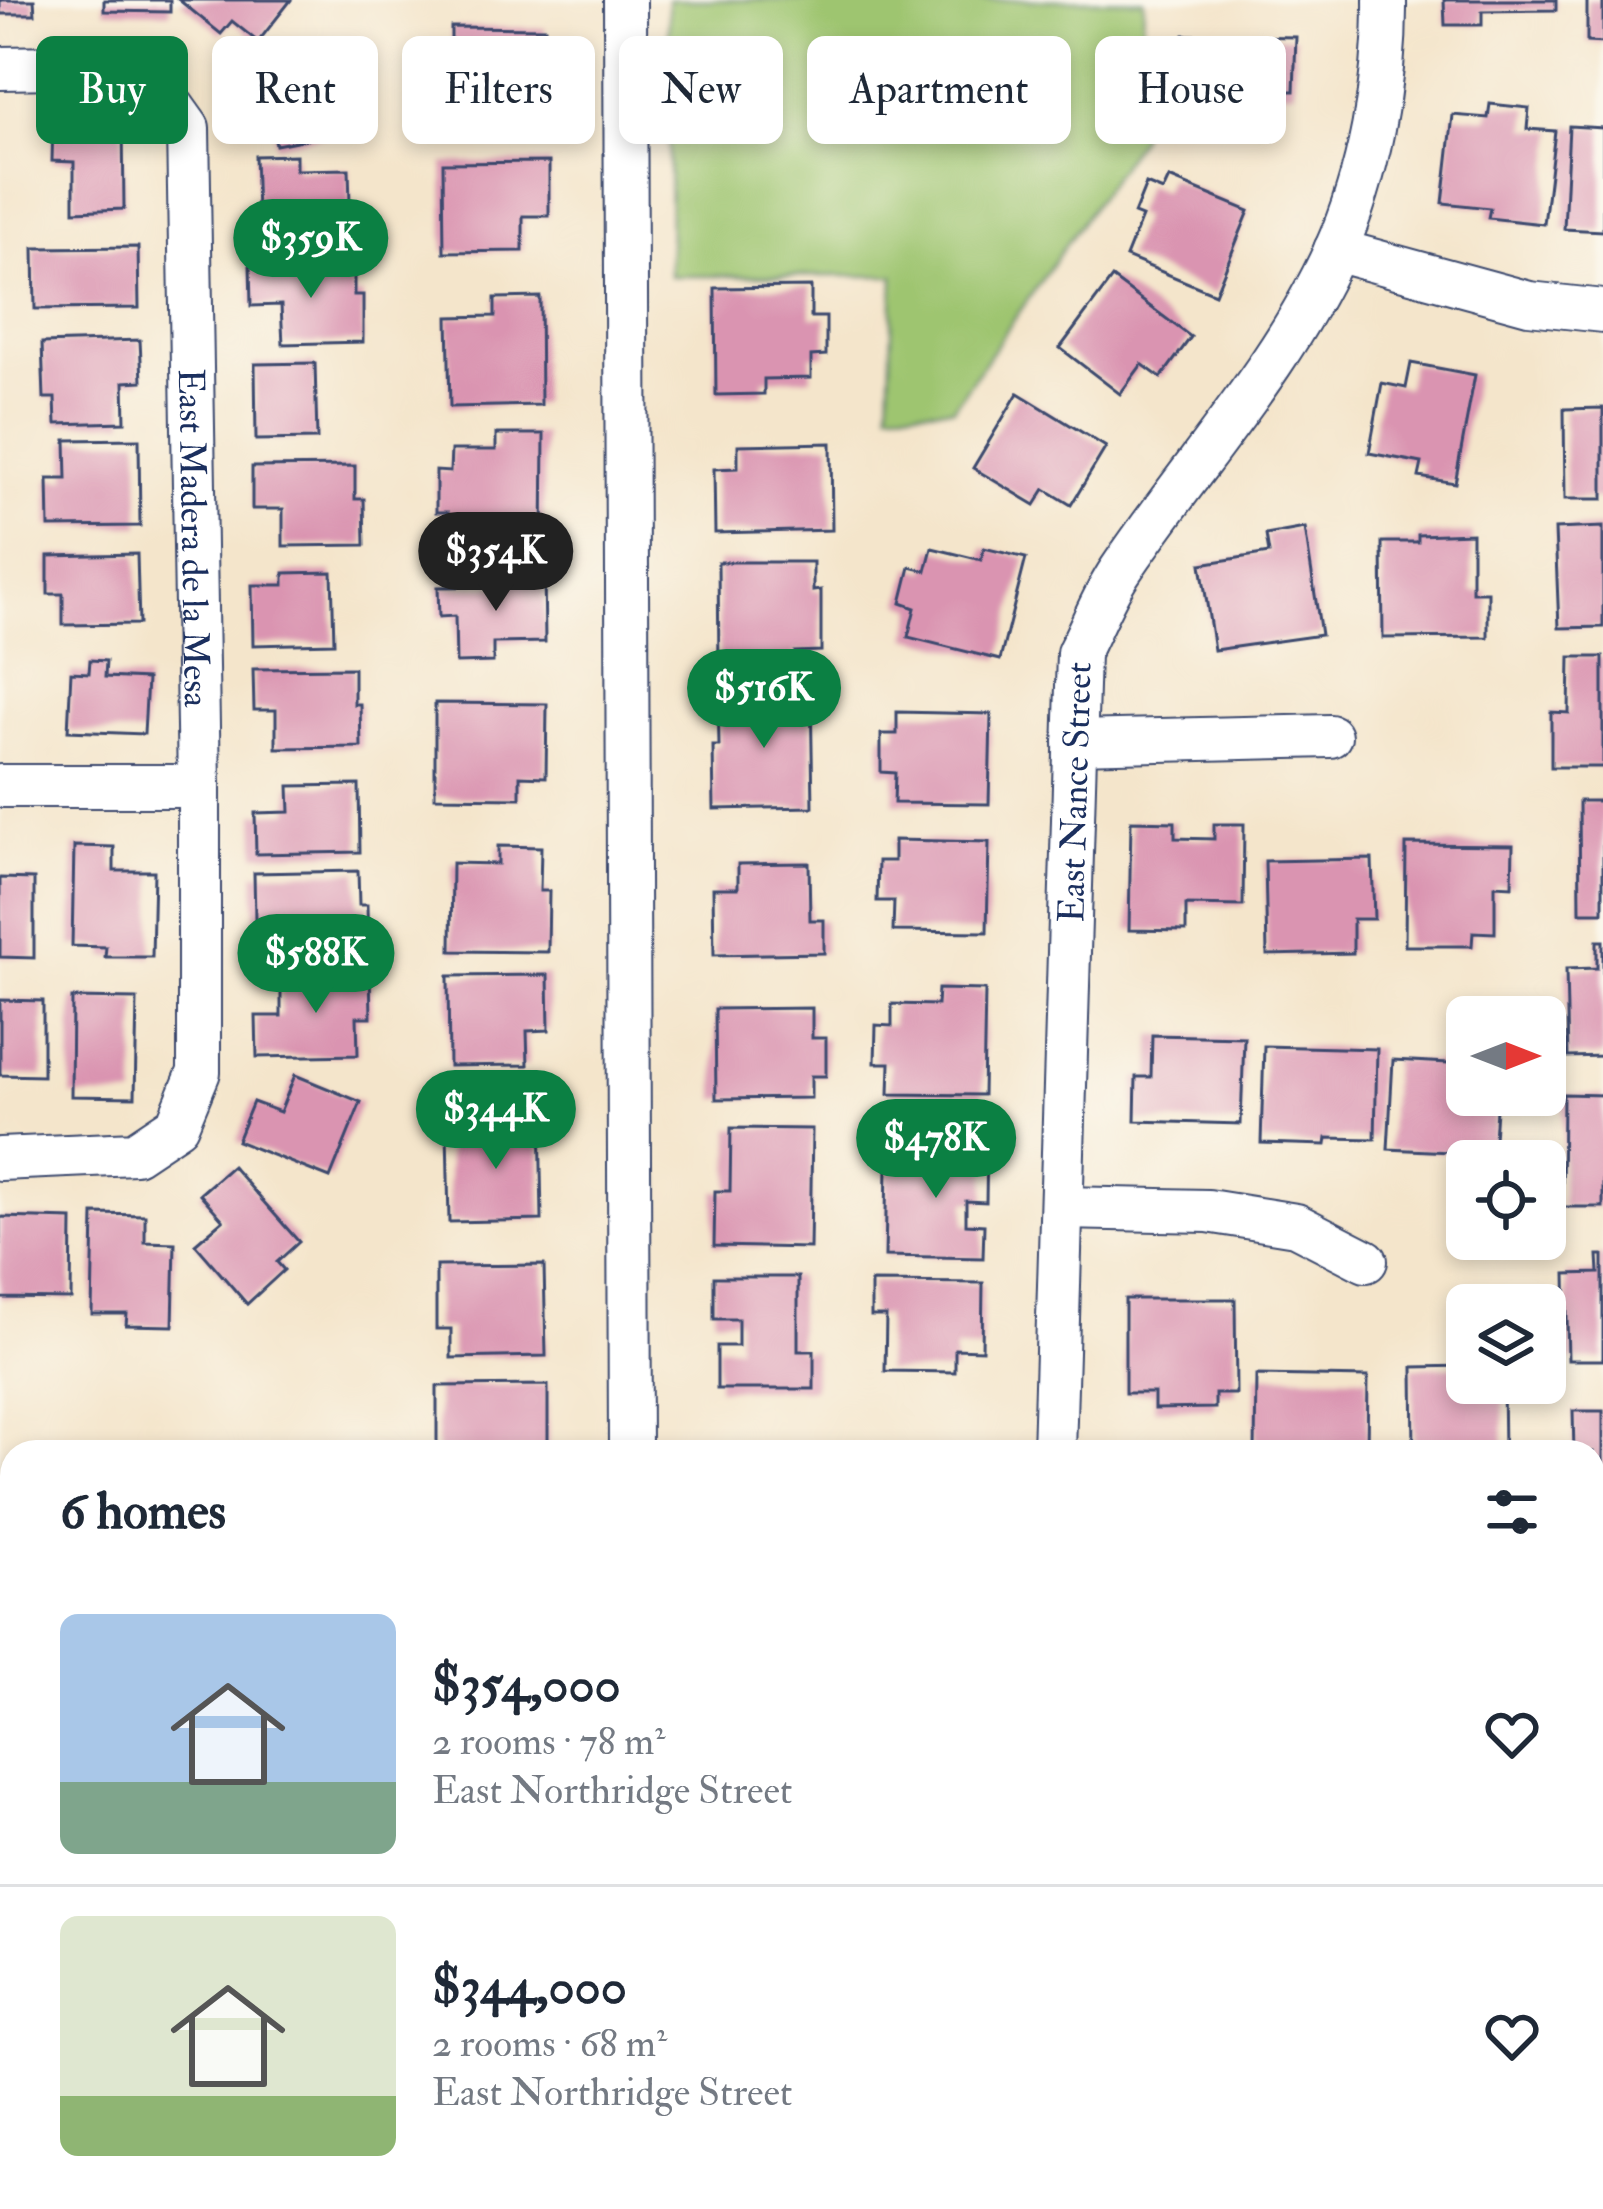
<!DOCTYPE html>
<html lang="en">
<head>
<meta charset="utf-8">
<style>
	:root { --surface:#fff; --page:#f6f6f7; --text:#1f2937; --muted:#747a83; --line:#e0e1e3; --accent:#0b8043 }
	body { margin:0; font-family:"IM FELL Double Pica",serif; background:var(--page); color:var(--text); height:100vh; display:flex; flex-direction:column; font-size:45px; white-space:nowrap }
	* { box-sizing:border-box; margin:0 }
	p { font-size:39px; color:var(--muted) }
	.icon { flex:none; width:66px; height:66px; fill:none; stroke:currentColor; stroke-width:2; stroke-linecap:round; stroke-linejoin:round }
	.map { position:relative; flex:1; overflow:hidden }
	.sheet { position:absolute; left:0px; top:1440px; width:1605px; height:771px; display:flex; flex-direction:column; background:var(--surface); border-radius:36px 36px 0 0; box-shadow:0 6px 18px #0003 }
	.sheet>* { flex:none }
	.hud { position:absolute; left:36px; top:36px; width:1533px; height:108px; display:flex; gap:24px }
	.needle { width:78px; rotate:90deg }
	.fabs { position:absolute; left:1446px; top:996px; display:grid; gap:24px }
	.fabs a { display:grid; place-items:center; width:120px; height:120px; border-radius:18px; background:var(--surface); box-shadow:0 6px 18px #0003; font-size:60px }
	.price { position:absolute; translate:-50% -102px; padding:0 27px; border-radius:42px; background:var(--accent); color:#fff; font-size:39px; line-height:78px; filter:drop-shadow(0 3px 6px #0008) }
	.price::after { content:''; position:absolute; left:50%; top:72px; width:36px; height:27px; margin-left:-18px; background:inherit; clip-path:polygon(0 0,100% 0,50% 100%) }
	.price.active { background:#222; color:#fff }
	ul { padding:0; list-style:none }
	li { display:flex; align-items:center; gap:36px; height:300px; padding:0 60px }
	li+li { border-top:3px solid var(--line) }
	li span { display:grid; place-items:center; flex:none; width:336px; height:240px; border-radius:18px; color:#555 }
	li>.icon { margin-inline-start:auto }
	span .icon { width:144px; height:144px; fill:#fffc; stroke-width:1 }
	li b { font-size:51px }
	h2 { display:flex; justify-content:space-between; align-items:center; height:144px; padding:0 60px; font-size:51px }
	.chip { padding:0 42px; border-radius:18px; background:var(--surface); box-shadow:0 6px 18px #0003; font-size:42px; line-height:108px }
	.chip.active { background:var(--accent); color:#fff }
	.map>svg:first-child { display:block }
</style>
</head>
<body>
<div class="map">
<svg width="1603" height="2209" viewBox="0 0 1603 2209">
	<rect width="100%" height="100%" fill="#fbf7ec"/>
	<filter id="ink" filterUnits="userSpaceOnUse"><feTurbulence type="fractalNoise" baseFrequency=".00833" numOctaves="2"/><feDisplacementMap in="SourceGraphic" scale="24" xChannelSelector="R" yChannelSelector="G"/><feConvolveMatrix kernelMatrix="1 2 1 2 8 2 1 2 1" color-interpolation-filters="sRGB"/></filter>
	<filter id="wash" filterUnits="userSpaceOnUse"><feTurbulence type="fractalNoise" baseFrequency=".004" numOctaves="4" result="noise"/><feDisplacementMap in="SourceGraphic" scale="48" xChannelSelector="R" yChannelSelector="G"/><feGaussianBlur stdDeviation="2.7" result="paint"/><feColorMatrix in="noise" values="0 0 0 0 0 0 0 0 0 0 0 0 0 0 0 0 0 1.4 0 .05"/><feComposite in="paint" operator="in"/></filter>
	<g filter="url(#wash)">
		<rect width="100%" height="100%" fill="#f4e5cb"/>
		<!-- green -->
		<polygon fill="#9ec570" stroke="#5c7a67" stroke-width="3" points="668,0 1144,0 1140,137 953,408 889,410 894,276 670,276"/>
		<g id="blocks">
			<!-- building -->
			<g fill="#da94b1">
				<polygon points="0,0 34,0 35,14 0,14"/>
				<polygon points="104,0 170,0 170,12 104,11"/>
				<polygon points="179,0 291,0 258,42 232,21 221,34"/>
				<polygon points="1444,0 1556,0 1556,10 1482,11 1482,25 1445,25"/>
				<polygon points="1587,0 1603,0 1603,43 1587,42"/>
				<polygon points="451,27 545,28 544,118 450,117 450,89 438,89 438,49 451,49"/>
				<polygon points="1184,35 1296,37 1294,91 1272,91 1272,126 1197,125 1198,72 1183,72"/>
				<polygon points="331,44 348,131 276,145 259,59"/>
				<polygon points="1490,104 1529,108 1527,129 1555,131 1544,224 1488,218 1490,208 1443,203 1453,115 1488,118"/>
				<polygon points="123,122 124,209 74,211 74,162 52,161 53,124"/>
				<polygon points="1569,126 1603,128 1603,231 1564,229"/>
				<polygon points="296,155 296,170 349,169 351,239 282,240 281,211 257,211 255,156"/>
				<polygon points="549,162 549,216 523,216 523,251 444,252 443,163"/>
				<polygon points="1169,178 1249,211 1215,294 1126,257 1142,217 1134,214 1146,184 1163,191"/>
				<polygon points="138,247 139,308 35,309 34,248"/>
				<polygon points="354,262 354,295 363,295 363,342 283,344 281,305 251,306 250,264"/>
				<polygon points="1112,278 1191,337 1161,378 1142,364 1120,394 1060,348"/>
				<polygon points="811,287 811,317 826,317 826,355 811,356 811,378 764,379 764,394 716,395 715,288"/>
				<polygon points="540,297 541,405 450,407 448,317 495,316 495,298"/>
				<polygon points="140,340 142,381 124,382 125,422 56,424 55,398 44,398 42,343"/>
				<polygon points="315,363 317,439 256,440 255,364"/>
				<polygon points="1411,363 1475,375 1455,483 1419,477 1422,463 1369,453 1382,383 1406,388"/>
				<polygon points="1018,393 1106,447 1071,505 1045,489 1035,505 973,468"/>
				<polygon points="1603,408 1603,499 1565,499 1564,409"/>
				<polygon points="496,434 544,434 543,541 448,540 448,512 436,512 436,471 450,472 451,450 496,450"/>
				<polygon points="139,439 140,526 49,527 48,479 67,479 66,440"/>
				<polygon points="831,443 832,530 715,533 714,469 738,468 738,445"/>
				<polygon points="355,466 355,499 364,499 365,545 283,546 283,509 252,509 252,467"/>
				<polygon points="1603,527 1603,627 1559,628 1555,529"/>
				<polygon points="1305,528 1321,635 1214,650 1201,564 1269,553 1266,535"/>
				<polygon points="1472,533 1472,592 1488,592 1488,637 1383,638 1382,542 1418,542 1418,535"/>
				<polygon points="932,548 981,560 984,548 1026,558 1000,660 908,637 915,608 901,603 910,567 926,571"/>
				<polygon points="137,554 139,624 63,625 63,594 48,594 48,556"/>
				<polygon points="718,562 813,562 813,591 821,590 821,651 795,652 795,681 761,681 761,668 719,668"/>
				<polygon points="506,570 544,570 545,642 493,643 493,662 456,663 455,616 439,617 438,587 506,586"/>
				<polygon points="332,572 334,643 253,645 252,585 284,585 284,573"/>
				<polygon points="1570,657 1603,657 1603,767 1551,767 1551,712 1569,713"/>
				<polygon points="90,660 106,661 105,677 147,679 144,734 68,731 71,672 89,673"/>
				<polygon points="354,668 354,704 360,704 361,747 276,748 276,710 254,710 253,669"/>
				<polygon points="811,691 813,807 714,809 713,746 719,746 718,693"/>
				<polygon points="435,703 547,704 546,777 520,776 520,798 435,797"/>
				<polygon points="897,712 991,714 989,804 894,803 895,773 881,772 881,734 897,734"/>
				<polygon points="359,785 360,852 256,854 255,813 290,812 289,786"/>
				<polygon points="1579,801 1603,801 1603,912 1580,912"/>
				<polygon points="1131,821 1175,822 1175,838 1214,839 1214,824 1244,824 1243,906 1186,905 1186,931 1129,930"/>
				<polygon points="894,840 989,842 987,932 893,931 894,901 877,901 878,861 894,861"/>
				<polygon points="1406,844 1513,845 1512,886 1495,885 1495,933 1473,932 1472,946 1405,946"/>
				<polygon points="74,846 114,847 114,871 154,871 152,957 105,957 106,947 72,946"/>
				<polygon points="498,846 541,847 540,891 549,891 548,952 451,951 452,863 498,864"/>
				<polygon points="1372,859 1374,919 1353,919 1353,953 1267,955 1265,861"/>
				<polygon points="809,863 810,920 824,920 824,953 714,955 713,888 738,888 738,864"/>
				<polygon points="358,871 359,905 367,905 368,952 287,954 287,918 255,919 254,873"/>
				<polygon points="0,878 34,879 34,958 0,957"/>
				<polygon points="1597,941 1603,941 1603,1056 1568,1057 1566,969 1597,968"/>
				<polygon points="370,973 371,1017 357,1017 358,1055 257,1057 256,1016 281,1016 281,974"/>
				<polygon points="548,975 549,1030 527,1031 528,1065 449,1066 448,976"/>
				<polygon points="938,989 985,990 983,1095 889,1094 890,1063 875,1063 876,1025 892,1026 892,1004 937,1005"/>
				<polygon points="72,998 137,999 135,1097 71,1096"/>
				<polygon points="0,1000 43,1001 43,1076 0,1075"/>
				<polygon points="812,1008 812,1038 826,1038 826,1076 811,1076 811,1098 716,1099 715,1009"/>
				<polygon points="1152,1035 1244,1037 1241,1124 1135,1121 1136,1077 1151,1077"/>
				<polygon points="1264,1046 1377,1049 1375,1139 1327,1138 1326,1145 1261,1143"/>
				<polygon points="1393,1060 1467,1064 1467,1095 1480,1095 1480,1108 1496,1109 1493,1154 1388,1149"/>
				<polygon points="295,1075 361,1102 330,1178 237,1141 253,1102 280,1112"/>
				<polygon points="1563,1094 1603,1095 1603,1207 1562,1207"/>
				<polygon points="540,1113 542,1220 449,1222 447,1131 498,1130 498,1115"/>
				<polygon points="731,1128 812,1129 810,1248 714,1246 715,1191 730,1191"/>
				<polygon points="902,1141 987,1144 986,1202 966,1201 966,1224 984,1225 983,1258 885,1256 887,1170 902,1170"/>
				<polygon points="232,1166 299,1242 277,1262 284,1270 247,1304 195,1244 223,1220 200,1194"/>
				<polygon points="94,1214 145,1215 145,1242 175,1243 173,1326 126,1325 127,1314 92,1314"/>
				<polygon points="0,1217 72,1219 71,1299 0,1298"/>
				<polygon points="1598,1255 1603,1255 1603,1360 1568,1360 1566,1274 1599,1273"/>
				<polygon points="544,1265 546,1356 451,1358 451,1329 436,1329 436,1266"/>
				<polygon points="714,1277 798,1277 798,1351 814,1351 814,1389 717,1389 717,1346 738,1346 738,1319 714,1319"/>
				<polygon points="871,1282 983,1283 982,1350 955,1349 955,1372 885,1371 886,1316 871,1316"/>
				<polygon points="1125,1299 1235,1299 1236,1394 1215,1394 1215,1408 1154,1409 1154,1393 1125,1393"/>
				<polygon points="1467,1366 1467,1383 1503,1383 1504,1452 1414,1452 1413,1367"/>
				<polygon points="1256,1375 1368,1377 1367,1452 1255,1452"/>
				<polygon points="548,1385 548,1452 437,1452 437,1386"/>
				<polygon points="1573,1411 1603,1411 1603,1528 1593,1528 1593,1452 1574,1452"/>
				<rect x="1593" y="1573" width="10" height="109"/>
				<rect x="1593" y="1826" width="10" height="109"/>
				<polygon points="51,2199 114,2199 139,2209 47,2209"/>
			</g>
		</g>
	</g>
	<g filter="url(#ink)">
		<use href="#blocks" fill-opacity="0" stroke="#3c4a6e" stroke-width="3"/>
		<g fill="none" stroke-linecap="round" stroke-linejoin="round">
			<!-- minor casing -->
			<g stroke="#3c4a6e" stroke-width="46">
				<g id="minor">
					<polyline points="625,0 630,1452"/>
					<path id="s1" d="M0 68 116 66 158 86 188 128 199 786V1072L177 1125 135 1153 0 1159"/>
					<polyline points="1335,250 1529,303 1603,311"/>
					<polyline points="1075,742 1330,736"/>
					<polyline points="0,786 199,786"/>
					<polyline points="1062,1208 1208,1211 1296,1225 1366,1261"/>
					<path id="s2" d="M1054 1452 1078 653C1092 626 1103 596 1120 571 1191 465 1282 368 1335 251 1369 175 1386 83 1385 0"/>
					<polyline points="1593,1736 1603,1736"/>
					<polyline points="585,2209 585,2199"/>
				</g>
			</g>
			<!-- secondary casing -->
			<g stroke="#3c4a6e" stroke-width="64">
				<g id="secondary">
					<polyline points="0,2050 12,2050"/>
					<polyline points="1593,2068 1603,2068"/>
				</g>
			</g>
			<!-- minor -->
			<use href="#minor" stroke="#fff" stroke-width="42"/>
			<!-- secondary -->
			<use href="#secondary" stroke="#fce6c4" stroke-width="60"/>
		</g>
	</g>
	<g text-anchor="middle" stroke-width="12" stroke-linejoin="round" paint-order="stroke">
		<!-- street labels -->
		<g font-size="36" fill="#1b2f5e" stroke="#fbf7ec">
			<text dy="13" stroke="none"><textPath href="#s1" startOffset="624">East Madera de la Mesa</textPath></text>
			<text dy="13" stroke="none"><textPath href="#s2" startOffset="660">East Nance Street</textPath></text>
		</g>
	</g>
</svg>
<div class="fabs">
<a><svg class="needle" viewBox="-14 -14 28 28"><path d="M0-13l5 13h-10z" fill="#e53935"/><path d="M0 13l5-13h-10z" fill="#747a83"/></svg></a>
<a><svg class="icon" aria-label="locate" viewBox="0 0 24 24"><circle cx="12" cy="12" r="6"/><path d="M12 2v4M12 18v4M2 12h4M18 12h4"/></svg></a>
<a><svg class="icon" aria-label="layers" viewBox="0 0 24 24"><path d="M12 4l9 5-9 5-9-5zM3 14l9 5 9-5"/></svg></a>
</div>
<b class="price" style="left:311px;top:301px">$359K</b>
<b class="price active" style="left:496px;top:614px">$354K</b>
<b class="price" style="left:764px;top:751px">$516K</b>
<b class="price" style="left:316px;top:1016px">$588K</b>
<b class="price" style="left:496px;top:1172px">$344K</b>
<b class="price" style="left:936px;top:1201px">$478K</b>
<div class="hud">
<a class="chip active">Buy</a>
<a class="chip">Rent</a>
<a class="chip">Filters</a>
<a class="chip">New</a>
<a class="chip">Apartment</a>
<a class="chip">House</a>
</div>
<section class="sheet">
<h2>6 homes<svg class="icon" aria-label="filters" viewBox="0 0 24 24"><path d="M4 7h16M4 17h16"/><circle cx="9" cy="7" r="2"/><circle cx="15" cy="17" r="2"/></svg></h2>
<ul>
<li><span style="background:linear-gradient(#a9c7e8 70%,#7fa58c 0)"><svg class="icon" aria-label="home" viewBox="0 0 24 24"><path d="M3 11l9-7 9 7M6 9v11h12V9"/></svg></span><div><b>$354,000</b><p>2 rooms · 78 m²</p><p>East Northridge Street</p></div><svg class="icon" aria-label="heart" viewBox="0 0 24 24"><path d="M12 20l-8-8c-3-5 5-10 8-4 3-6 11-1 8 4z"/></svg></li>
<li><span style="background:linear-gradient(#dfe7d0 75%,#8fb573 0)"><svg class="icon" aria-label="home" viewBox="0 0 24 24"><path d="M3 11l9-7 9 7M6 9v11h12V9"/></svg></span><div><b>$344,000</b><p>2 rooms · 68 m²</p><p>East Northridge Street</p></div><svg class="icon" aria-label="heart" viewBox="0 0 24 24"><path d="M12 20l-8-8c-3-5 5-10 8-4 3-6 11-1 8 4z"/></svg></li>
</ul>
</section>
</div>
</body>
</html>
